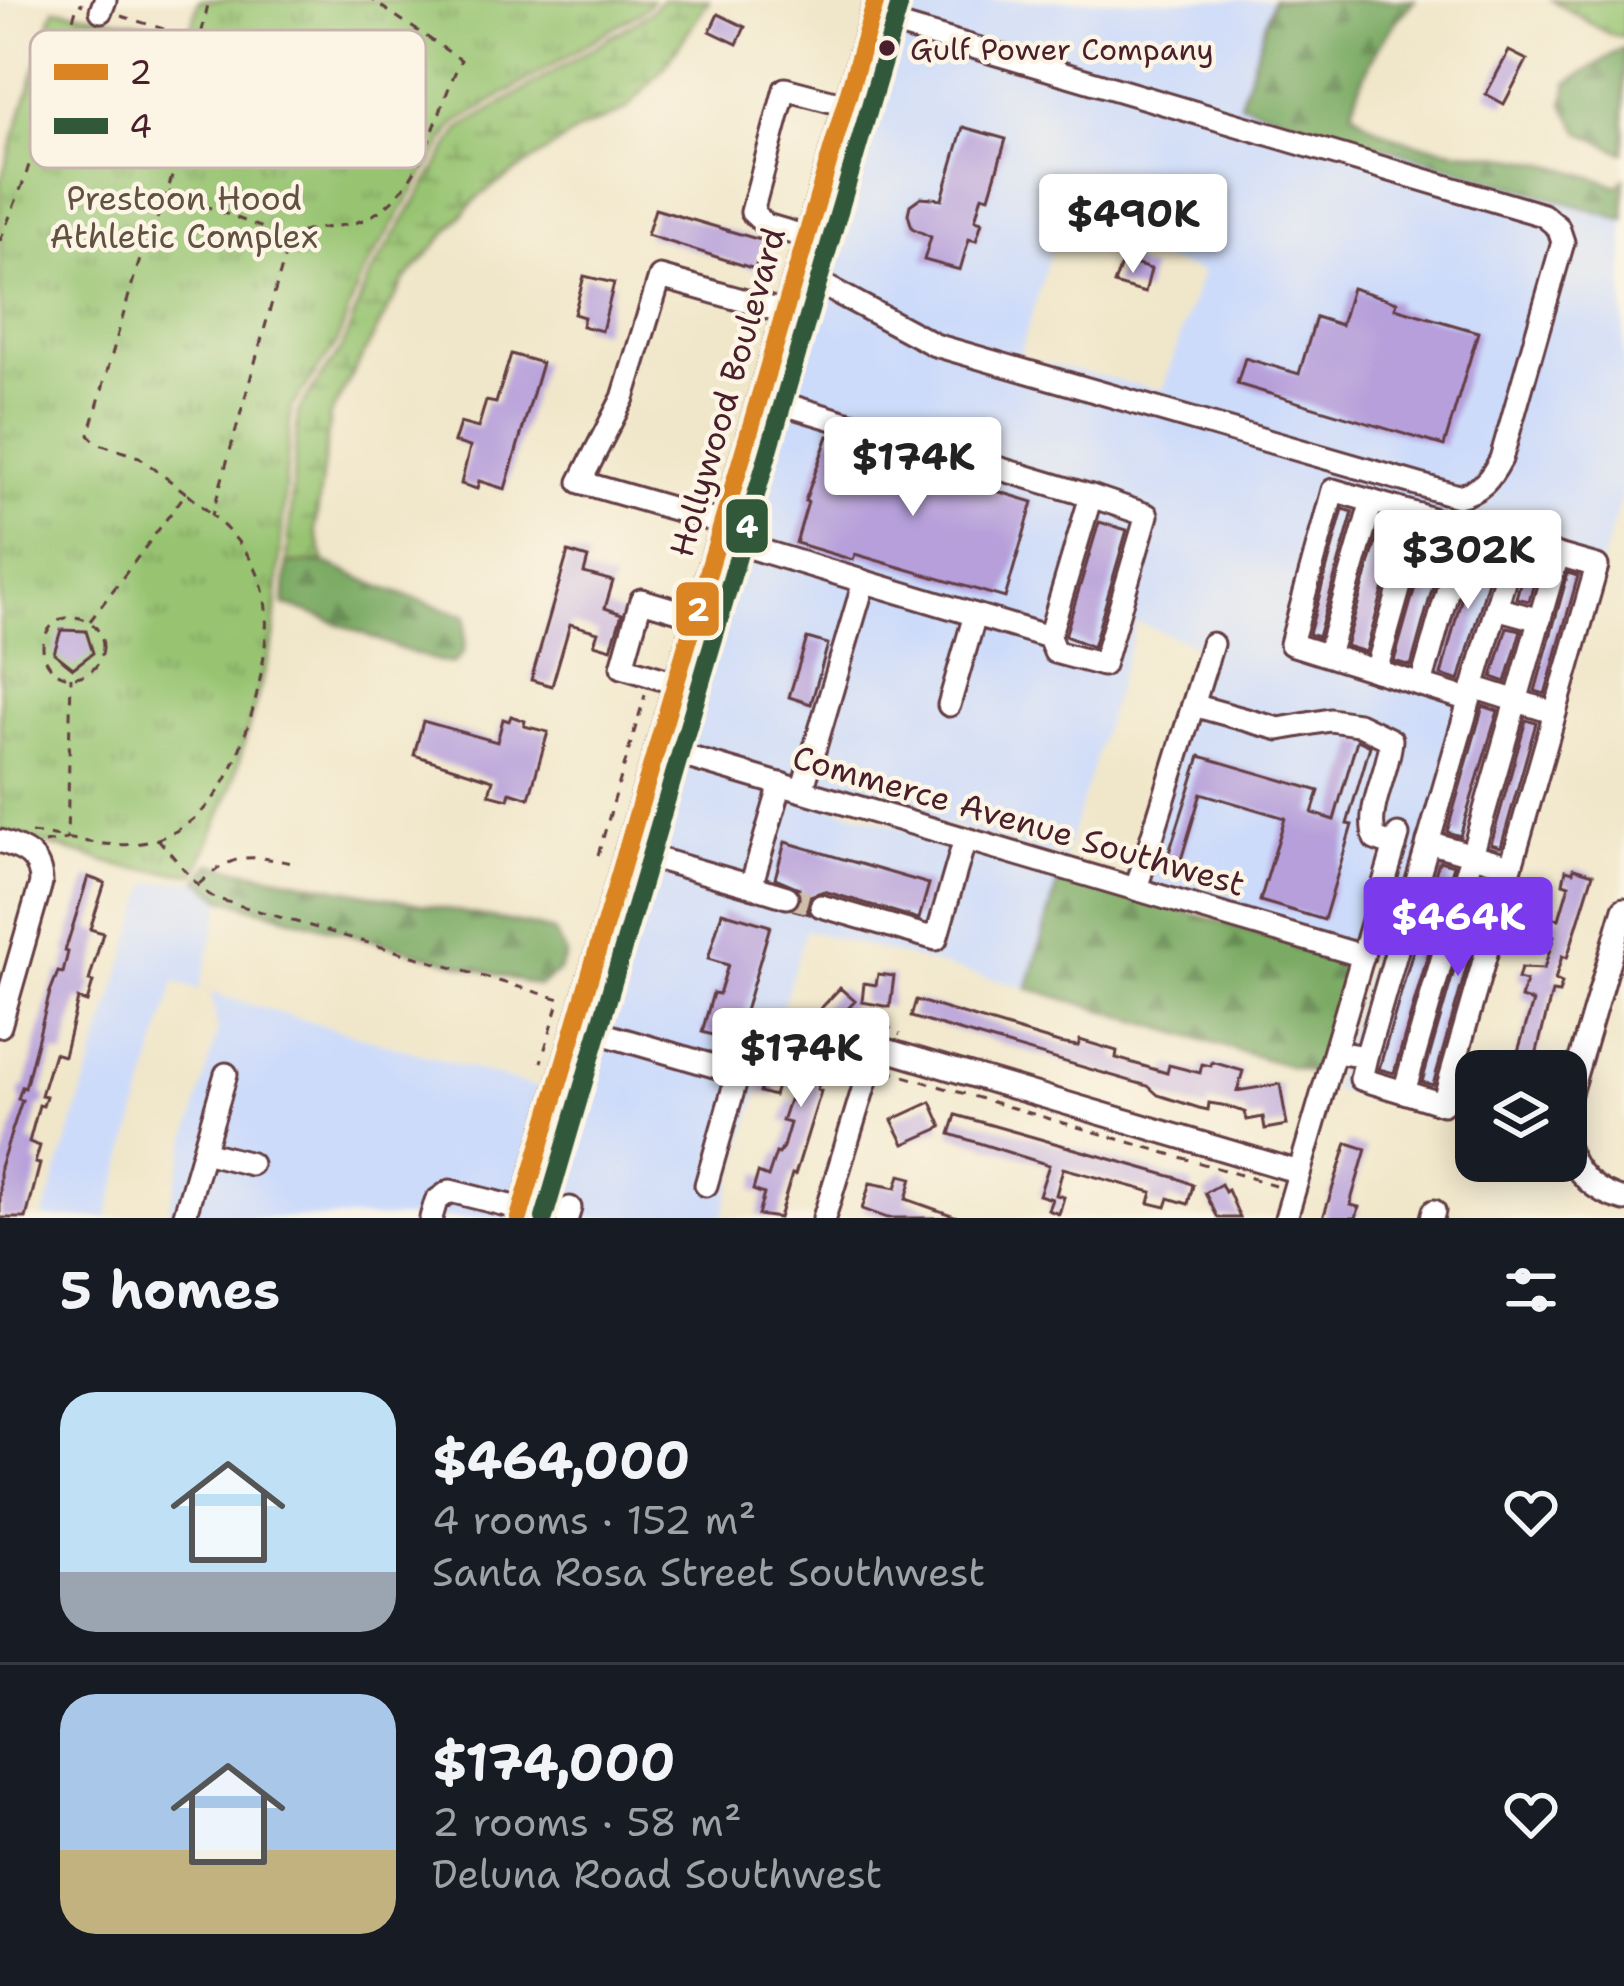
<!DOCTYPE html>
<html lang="en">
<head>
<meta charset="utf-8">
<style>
	:root { --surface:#171b24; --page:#242831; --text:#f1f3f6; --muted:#9ea1a6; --line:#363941; --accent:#7c3aed }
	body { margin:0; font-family:"Shantell Sans",sans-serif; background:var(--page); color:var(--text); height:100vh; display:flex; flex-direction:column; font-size:45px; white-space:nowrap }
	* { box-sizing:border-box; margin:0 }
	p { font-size:39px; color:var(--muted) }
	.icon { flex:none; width:66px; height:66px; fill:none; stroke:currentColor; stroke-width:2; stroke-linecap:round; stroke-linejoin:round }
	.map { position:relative; height:1218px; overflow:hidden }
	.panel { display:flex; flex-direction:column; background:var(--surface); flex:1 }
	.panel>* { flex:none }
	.tools { position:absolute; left:1455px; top:1050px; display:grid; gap:24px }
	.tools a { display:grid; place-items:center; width:132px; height:132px; border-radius:24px; background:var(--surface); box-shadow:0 6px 30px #0003; font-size:60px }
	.price { position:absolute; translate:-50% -102px; padding:0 27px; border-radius:12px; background:#fff; color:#222; font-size:39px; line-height:78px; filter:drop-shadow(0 3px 6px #0008) }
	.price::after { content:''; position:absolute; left:50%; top:72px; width:36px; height:27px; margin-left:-18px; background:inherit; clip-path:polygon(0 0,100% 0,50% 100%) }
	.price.selected { background:var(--accent); color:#fff }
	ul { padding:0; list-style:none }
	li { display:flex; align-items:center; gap:36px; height:300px; padding:0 60px }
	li+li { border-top:3px solid var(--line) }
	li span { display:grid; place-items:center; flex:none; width:336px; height:240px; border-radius:36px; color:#555 }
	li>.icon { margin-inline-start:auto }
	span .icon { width:144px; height:144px; fill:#fffc; stroke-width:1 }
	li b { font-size:51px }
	h2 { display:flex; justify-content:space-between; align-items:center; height:144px; padding:0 60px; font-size:51px }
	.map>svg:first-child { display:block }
</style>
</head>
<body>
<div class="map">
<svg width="1624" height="1218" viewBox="0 0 1624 1218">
	<defs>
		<pattern id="forest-firs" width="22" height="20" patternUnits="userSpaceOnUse" patternTransform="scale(3)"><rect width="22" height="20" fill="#7aaa64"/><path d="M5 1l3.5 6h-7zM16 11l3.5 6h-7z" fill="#668a53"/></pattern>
		<pattern id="wetland-marsh" width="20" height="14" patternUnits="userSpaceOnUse" patternTransform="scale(3)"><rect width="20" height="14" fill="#98c472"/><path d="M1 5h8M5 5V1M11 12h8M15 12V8" fill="none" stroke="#7e9f5e"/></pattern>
		<pattern id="park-tufts" width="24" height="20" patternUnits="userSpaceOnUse" patternTransform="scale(3)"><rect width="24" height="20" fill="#98c472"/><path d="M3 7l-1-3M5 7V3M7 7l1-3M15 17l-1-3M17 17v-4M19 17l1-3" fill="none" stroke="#7e9f5e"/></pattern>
	</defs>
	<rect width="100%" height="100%" fill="#fcf5e5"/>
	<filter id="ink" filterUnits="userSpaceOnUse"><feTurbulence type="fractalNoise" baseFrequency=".00833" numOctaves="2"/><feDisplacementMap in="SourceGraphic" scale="24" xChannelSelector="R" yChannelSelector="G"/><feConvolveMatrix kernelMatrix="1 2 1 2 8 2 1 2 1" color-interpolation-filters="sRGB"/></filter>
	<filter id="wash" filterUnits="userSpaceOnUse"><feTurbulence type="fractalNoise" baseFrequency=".004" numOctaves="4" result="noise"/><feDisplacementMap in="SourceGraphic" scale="48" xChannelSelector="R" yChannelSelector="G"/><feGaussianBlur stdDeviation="2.7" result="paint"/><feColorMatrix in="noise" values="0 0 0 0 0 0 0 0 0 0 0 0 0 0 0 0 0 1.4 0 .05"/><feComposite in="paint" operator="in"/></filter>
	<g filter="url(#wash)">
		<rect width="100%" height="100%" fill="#f0e6c9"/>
		<!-- built -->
		<g fill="#cddbfa" fill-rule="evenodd">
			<path d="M885 0H1273L1241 103 1624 220V487L1439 1112 1332 1090 1408 830 1392 826 1357 947 1128 879 1204 649 1137 622 1064 860 667 743ZM1058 227 1202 272 1162 391 1019 357Z"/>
			<polygon points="663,757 1060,874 1028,988 805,930 722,1218 528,1218"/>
			<polygon points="199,880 223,899 199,990 175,982 107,1218 43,1218 149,883"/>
			<polygon points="211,993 548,1091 511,1218 166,1218 218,1030"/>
		</g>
		<!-- forest -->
		<g fill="url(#forest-firs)" stroke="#626448" stroke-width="3">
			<path d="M1273 0H1415C1383 31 1364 69 1352 110 1394 153 1472 149 1529 160 1559 166 1589 175 1618 186L1624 179V220L1240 103Z"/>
			<polygon points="1624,47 1624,153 1582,133 1564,105 1568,83"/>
			<path d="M287 563H325L383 588 466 616 464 652 452 664C393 652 343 620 284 605Z"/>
			<polygon points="211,864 534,926 554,932 566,955 558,972 539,986 223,899 199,880"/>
			<polygon points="1060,874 1353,961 1319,1075 1028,988"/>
		</g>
		<!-- wetland -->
		<g fill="url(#wetland-marsh)" stroke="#71724e" stroke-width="3">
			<polygon points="661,0 709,0 666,65 626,110 579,130 479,196 404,281 330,415 315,530 325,563 287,563 298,411 343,346 368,279 460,129 648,14"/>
			<polygon points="1552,0 1624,0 1624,37 1607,33"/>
		</g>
		<!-- park -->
		<polygon fill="url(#park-tufts)" stroke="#71724e" stroke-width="3" points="199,0 652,0 643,10 455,124 361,277 337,343 291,408 274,637 231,789 196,874 127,868 0,830 0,183 54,9 190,31"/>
		<g id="blocks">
			<!-- building -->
			<g fill="#b69fda">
				<polygon points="718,14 745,27 737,44 710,31"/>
				<polygon points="1509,51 1527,60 1504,104 1486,94"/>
				<polygon points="963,127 1006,139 989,197 982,195 975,220 982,222 976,241 969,239 960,270 924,260 931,237 912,228 908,214 910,205 921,197 942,199"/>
				<polygon points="655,209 764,241 755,269 647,235"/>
				<polygon points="1124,256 1135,259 1134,264 1151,269 1145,293 1114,284"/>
				<polygon points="584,276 614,283 602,331 582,326 584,317 574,314"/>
				<polygon points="1352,288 1397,302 1395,308 1478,332 1444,446 1237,384 1245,358 1299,374 1316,317 1341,325"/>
				<polygon points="511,354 542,363 505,489 479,481 477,489 461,484 470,447 454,442 460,423 478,428 486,401 496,403"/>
				<polygon points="828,436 948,477 954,471 965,474 963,481 1033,502 1005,598 855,554 853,560 796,543 808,502 805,501"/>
				<polygon points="1343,509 1353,512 1318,637 1309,634"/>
				<polygon points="1382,520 1401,526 1366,652 1346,646"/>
				<polygon points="1099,522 1127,530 1093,647 1065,636"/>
				<polygon points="1430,534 1446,539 1411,666 1394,661"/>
				<polygon points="1475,547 1496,553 1459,681 1441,675"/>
				<polygon points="568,552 588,558 584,573 613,581 605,608 622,614 611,649 594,644 598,632 570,624 552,686 531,680"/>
				<polygon points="1526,562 1539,565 1529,601 1516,598"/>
				<polygon points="1568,573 1578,576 1545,694 1535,691"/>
				<polygon points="1507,627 1521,630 1506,682 1492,677"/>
				<polygon points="61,630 86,631 93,653 73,668 54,653"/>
				<polygon points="807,638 828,644 811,704 789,697"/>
				<polygon points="1483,706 1498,711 1460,836 1447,832"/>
				<polygon points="511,716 525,721 524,726 548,732 529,798 510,792 508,799 489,794 493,780 414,755 423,721 497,742 503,719 509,721"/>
				<polygon points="1526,720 1536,723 1501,847 1491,844"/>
				<polygon points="1357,740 1370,746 1347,824 1352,825 1324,920 1260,901 1285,818 1201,793 1180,863 1167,859 1200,756 1319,791 1312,813 1334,820"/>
				<polygon points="785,842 929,884 919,919 824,891 810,896 806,903 809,914 794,910 802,900 799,888 775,878"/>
				<polygon points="1439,861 1454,865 1394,1073 1379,1069"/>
				<polygon points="1574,868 1593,874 1567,958 1562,956 1555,980 1562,983 1559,993 1552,992 1532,1071 1512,1071 1533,1002 1521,998 1526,981 1518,979 1521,968 1544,969 1554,936 1544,933 1549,917 1559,919 1569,885 1563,883 1566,870 1573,872"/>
				<polygon points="1482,873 1493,876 1433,1085 1422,1082"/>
				<polygon points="88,877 105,883 90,929 103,933 89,981 93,982 87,1002 78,999 64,1056 54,1053 41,1095 46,1096 43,1106 39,1105 29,1142 40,1146 35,1163 40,1164 26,1218 0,1218 0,1167 22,1100 18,1099 22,1087 25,1088 50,992 58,972 63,973 68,952 65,951"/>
				<polygon points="722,912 770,926 736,1042 702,1032 713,993 719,994 728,965 708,959"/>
				<polygon points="878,974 894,976 890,1007 862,1002 864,983 876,985"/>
				<polygon points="840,988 855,1001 820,1039 830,1041 817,1090 821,1091 795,1175 792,1174 779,1218 758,1215 764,1194 753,1190 758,1173 768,1177 776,1153 779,1154 783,1147 790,1123 782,1121 789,1100 797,1102 805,1075 801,1074 815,1023 811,1019"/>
				<polygon points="916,1000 1059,1043 1078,1046 1080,1040 1117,1051 1116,1058 1167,1073 1169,1065 1200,1073 1202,1064 1211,1066 1212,1062 1243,1071 1237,1091 1280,1084 1287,1125 1265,1129 1263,1117 1247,1120 1245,1112 1222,1105 1209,1103 1208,1110 1199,1108 1158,1095 1148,1086 911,1017"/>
				<polygon points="765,1072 780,1076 774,1096 760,1092"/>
				<polygon points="931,1102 942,1127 904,1144 892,1120"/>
				<polygon points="956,1115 1177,1178 1193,1185 1188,1204 1169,1198 1166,1207 1149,1203 1152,1192 1063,1168 1056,1195 1064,1197 1059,1214 1048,1210 1052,1199 1039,1195 1049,1165 950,1134"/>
				<polygon points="1347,1143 1366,1149 1352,1197 1351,1205 1359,1207 1356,1218 1323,1218"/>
				<polygon points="1502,1161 1536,1161 1537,1167 1504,1173"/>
				<polygon points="900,1175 912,1178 906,1199 960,1218 887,1218 862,1209 870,1183 896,1188"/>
				<polygon points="1221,1184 1225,1192 1228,1190 1240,1218 1218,1218 1205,1193"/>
			</g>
		</g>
	</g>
	<g filter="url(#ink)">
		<use href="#blocks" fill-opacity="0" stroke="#633d43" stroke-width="3"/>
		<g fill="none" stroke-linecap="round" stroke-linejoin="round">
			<!-- minor-tunnel -->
			<polyline stroke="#cfbea9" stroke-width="21" stroke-dasharray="21 10" stroke-linecap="butt" points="787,897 821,906"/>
			<!-- minor casing -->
			<g stroke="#633d43" stroke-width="27">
				<g id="minor">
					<polyline points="101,11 105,0"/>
					<polyline points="807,237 766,225 752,212 785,89 846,105"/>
					<path d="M797 271 935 345 1458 496C1481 491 1490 480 1501 459L1563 242 1558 227 1543 215 871 17"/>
					<polyline points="723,523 580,482 623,398 660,277 785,312"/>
					<polyline points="719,538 1049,637 1091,496 760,397"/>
					<polyline points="1496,608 1540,620"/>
					<polyline points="1049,637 1055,652 1103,665 1147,515 1091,496"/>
					<polyline points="1328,655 1372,501"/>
					<polyline points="1376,671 1420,515"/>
					<polyline points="676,683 622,667 641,600 696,616"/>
					<polyline points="1421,685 1465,528"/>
					<polyline points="1473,687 1555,713"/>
					<polyline points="1469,700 1291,644 1333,490 1515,543"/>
					<polyline points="949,705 975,615"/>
					<path d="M1193 705 1279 729 1330 720 1358 724 1391 740C1389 772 1365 809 1375 839L1395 846"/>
					<polyline points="657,748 1363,956"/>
					<polyline points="802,791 864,582"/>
					<path d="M0 841C24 849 41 856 41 883L0 1026"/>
					<polyline points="1428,842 1511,866"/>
					<polyline points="627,850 751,886 781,784"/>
					<polyline points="751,886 787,897"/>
					<polyline points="1136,889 1212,644"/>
					<polyline points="821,906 936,939 965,839"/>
					<polyline points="576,1026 738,1073 706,1185"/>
					<polyline points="1335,1052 1366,1057 1515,543 1558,555 1404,1092 1361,1079 1366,1057"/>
					<polyline points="1404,1092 1443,1104 1597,566 1558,555"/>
					<polyline points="1566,1107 1624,909"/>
					<path d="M1566 1146C1576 1175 1595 1192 1624 1200"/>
					<polyline points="204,1152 251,1164"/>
					<polyline points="184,1218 226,1074"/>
					<polyline points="431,1218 436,1201 450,1191 522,1209"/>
					<polyline points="519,1218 876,0"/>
					<polyline points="567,1218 570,1208"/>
					<polyline points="824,1218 876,1047 1299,1172"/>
					<polyline points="1286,1218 1398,835"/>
					<polyline points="1432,1218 1434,1211"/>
				</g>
			</g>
			<!-- path -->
			<g stroke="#633d43" stroke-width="3" stroke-dasharray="9 9" stroke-linecap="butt">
				<polyline points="121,16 200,40 209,0"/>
				<polyline points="169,192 289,238"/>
				<polyline points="0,241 25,178 78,3 83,5"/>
				<polyline points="186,493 139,457 96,443 89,435 133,281 148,235 163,207 193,105 200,40"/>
				<circle cx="73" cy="647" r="30"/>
				<polyline points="90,621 186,493 209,512"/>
				<path d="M31 833C78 837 121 856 168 835 190 825 209 807 222 786 249 742 276 641 263 590 255 558 235 536 212 515L290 238C305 226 342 229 363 220 426 192 433 115 461 60L372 0"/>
				<polyline points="158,839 201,889 214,898 560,999 541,1062"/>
				<polyline points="44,843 67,839 71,677"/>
				<polyline points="598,855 645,695"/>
				<path d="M199 884C235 852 248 855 293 863"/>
				<polyline points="850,1069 850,1039 863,1023 882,1023 900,1035"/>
				<polyline points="887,1071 1275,1185"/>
			</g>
			<!-- minor -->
			<use href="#minor" stroke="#fff" stroke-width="21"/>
			<!-- bus-1 casing -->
			<g stroke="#fcf5e5" stroke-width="27">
				<polyline id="bus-1" points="519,1218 876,0"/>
			</g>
			<!-- bus-2 casing -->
			<g stroke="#fcf5e5" stroke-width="27">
				<polyline id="bus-2" points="544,1218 899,7"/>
			</g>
			<!-- bus-1 -->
			<use href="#bus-1" stroke="#da8423" stroke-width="18"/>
			<!-- bus-2 -->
			<use href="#bus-2" stroke="#32583a" stroke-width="18"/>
		</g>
	</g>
	<!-- markers -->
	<circle fill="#4a1f2b" stroke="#fcf5e5" stroke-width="4.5" cx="887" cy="48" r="10"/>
	<g text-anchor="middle" stroke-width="9" stroke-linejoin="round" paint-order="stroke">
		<!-- bus labels -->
		<g font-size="30" fill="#4a1f2b" stroke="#fcf5e5" text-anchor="start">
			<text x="910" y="60">Gulf Power Company</text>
		</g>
		<!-- park labels -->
		<g font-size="33" fill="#615140" stroke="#fcf5e5">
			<text x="184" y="210">Prestoon Hood<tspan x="184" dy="38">Athletic Complex</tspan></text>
		</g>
		<!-- street labels -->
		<g font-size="33" fill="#4a1f2b" stroke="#fcf5e5">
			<text transform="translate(727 392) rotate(-74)" y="12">Hollywood Boulevard</text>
			<text transform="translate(1019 820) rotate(16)" y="12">Commerce Avenue Southwest</text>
		</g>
	</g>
	<!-- legend -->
	<rect x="30" y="30" width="396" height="138" rx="18" fill="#fcf5e5" stroke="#c7b5ad" stroke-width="3"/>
	<rect x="54" y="64" width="54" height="16" fill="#da8423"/>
	<rect x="54" y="118" width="54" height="16" fill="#32583a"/>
	<g font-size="33" fill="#4a1f2b">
		<text x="129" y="84">2</text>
		<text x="129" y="138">4</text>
	</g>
	<g stroke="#fcf5e5" stroke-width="4.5">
		<rect x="724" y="497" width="46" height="58" rx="12" fill="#32583a"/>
		<rect x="674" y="580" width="47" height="58" rx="12" fill="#da8423"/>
	</g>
	<g font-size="33" text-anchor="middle" font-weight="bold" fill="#fff">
		<text x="747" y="538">4</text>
		<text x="698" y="621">2</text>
	</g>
</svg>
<div class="tools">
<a><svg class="icon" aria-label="layers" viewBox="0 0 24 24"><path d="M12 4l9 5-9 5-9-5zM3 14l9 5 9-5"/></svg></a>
</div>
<b class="price" style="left:1133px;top:276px">$490K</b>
<b class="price" style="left:913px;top:519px">$174K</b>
<b class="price" style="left:1468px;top:612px">$302K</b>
<b class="price selected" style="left:1458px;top:979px">$464K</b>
<b class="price" style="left:801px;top:1110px">$174K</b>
</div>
<section class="panel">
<h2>5 homes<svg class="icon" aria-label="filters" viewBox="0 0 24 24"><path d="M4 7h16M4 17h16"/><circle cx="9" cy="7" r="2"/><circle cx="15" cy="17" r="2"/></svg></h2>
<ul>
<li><span style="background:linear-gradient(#bfe0f5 75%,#9aa5b1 0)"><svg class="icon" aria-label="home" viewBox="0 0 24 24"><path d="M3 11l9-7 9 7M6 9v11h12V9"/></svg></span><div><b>$464,000</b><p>4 rooms · 152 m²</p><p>Santa Rosa Street Southwest</p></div><svg class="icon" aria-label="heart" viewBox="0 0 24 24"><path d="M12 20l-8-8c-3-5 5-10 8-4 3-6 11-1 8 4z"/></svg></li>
<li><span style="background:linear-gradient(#a9c7e8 65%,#c2b280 0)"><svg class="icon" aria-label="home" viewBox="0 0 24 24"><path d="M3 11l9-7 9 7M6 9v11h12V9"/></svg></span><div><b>$174,000</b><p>2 rooms · 58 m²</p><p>Deluna Road Southwest</p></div><svg class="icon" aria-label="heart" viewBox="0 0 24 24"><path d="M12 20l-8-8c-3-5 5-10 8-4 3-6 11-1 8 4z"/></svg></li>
</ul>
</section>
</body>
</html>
